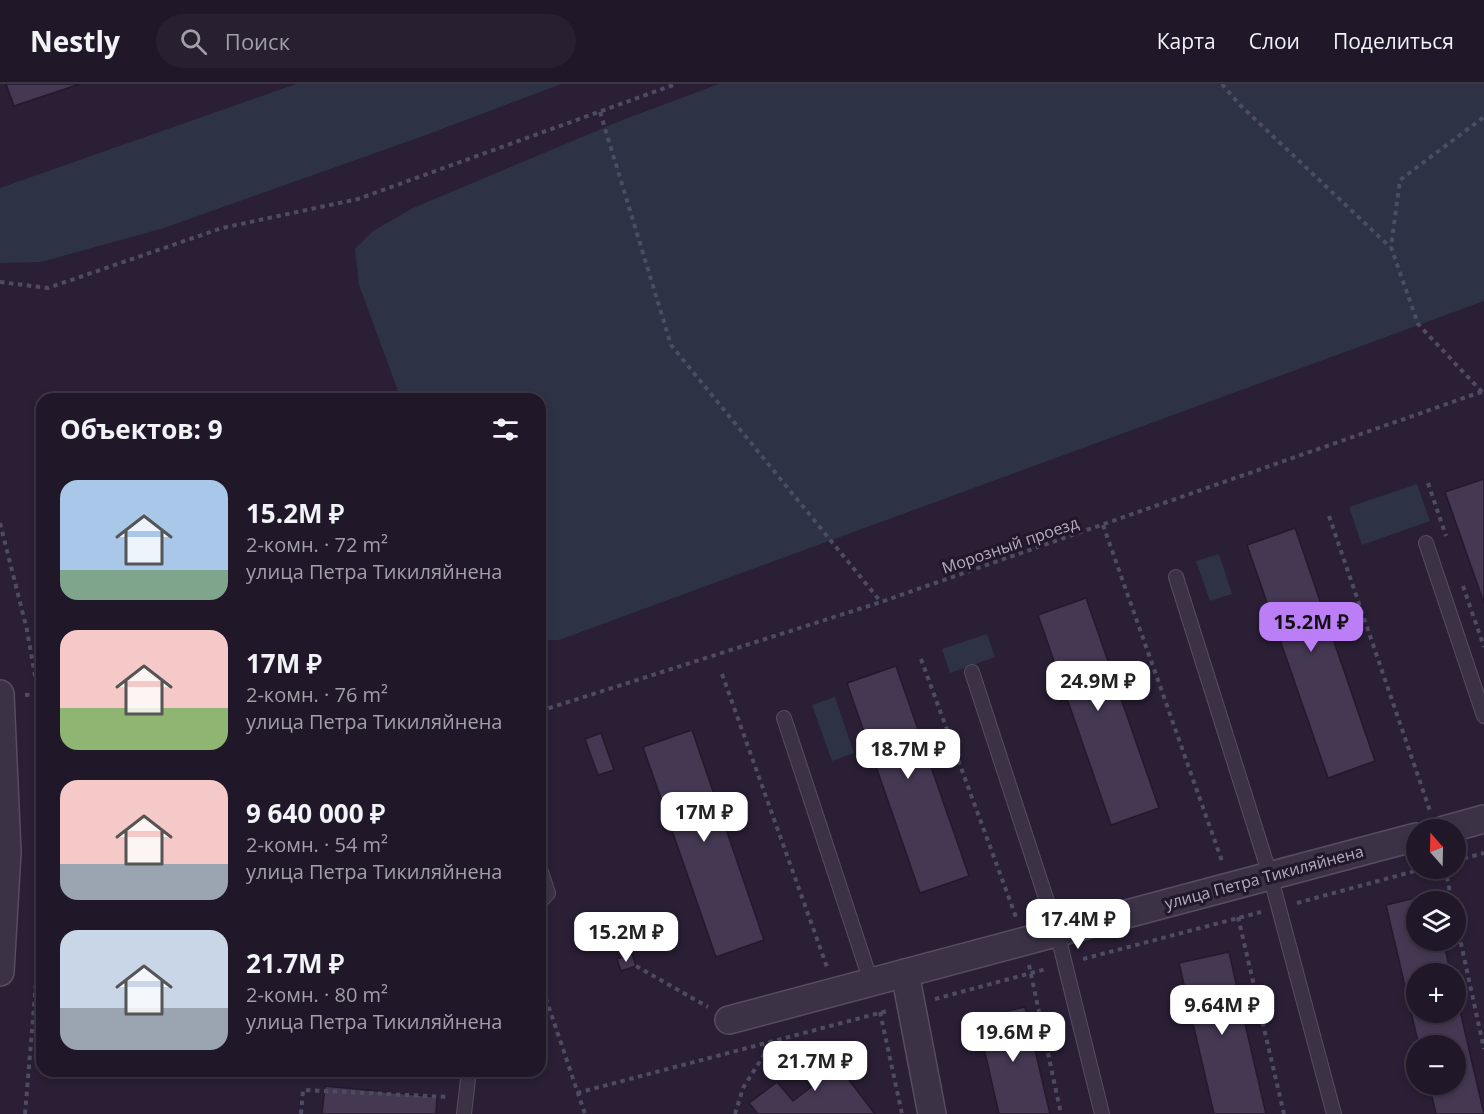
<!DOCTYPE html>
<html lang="ru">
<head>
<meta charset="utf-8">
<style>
	:root { --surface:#201728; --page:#282030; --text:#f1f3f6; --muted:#a29fa8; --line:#3d3645; --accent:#bc7ef6 }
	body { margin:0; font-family:"Open Sans",sans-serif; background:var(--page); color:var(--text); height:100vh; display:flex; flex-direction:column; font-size:22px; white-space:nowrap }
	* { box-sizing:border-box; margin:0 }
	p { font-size:20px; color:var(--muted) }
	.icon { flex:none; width:33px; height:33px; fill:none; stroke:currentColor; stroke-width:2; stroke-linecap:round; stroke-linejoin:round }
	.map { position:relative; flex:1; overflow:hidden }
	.details { position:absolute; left:36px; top:309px; width:510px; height:684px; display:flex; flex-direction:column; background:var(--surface); border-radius:18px; box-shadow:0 3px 9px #0003,0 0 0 2px var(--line) }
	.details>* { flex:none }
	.needle { width:39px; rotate:340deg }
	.fabs { position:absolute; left:1406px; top:735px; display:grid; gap:12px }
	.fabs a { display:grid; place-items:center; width:60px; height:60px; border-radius:50%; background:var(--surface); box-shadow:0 3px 9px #0003,0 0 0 2px var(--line); font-size:30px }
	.price { position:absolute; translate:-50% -51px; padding:0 14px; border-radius:12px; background:#fff; color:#222; font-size:20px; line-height:39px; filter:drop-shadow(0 2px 3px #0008) }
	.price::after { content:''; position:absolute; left:50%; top:36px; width:18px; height:14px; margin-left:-9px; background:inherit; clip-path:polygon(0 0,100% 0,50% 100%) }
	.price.on { background:var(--accent); color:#111 }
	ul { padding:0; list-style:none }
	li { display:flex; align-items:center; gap:18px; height:150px; padding:0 24px }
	li span { display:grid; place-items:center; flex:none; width:168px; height:120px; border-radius:18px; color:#555 }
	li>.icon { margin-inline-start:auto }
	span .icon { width:72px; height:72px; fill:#fffc; stroke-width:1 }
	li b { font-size:26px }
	h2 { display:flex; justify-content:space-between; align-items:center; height:72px; padding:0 24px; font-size:26px }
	header { display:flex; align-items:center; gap:36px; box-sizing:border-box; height:84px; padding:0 30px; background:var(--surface); border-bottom:2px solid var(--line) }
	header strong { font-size:28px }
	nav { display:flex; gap:33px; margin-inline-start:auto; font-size:21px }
	.search { width:420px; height:54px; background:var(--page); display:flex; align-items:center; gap:15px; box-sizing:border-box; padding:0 21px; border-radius:33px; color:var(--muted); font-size:22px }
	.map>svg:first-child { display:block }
</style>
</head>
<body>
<header>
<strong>Nestly</strong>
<div class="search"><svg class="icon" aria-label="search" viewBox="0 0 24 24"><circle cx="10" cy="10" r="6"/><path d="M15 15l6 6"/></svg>Поиск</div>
<nav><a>Карта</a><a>Слои</a><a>Поделиться</a></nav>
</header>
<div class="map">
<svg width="1484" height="1030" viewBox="0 0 1484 1030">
	<rect width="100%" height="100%" fill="#2a1f35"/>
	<!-- green -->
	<g fill="#2d3245">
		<polygon points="296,0 561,0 426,51 164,144 41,178 0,179 0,104"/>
		<polygon points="719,0 1484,0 1484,217 559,556 540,556 540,315 401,315 359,201 355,165 373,147 413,124 625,35"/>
		<polygon points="1417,400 1430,437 1362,461 1349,423"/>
		<polygon points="1219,470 1232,510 1210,517 1196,477"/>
		<polygon points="987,550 995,573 950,589 942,565"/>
		<polygon points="835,613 854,669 832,677 812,621"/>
	</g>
	<!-- building -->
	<g fill="#453853" stroke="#231a2c" stroke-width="1.5">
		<polygon points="6,0 80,0 14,22"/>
		<polygon points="1484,395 1484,519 1445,408"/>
		<polygon points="1295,444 1375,677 1328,694 1247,461"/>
		<polygon points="1086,514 1159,724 1111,741 1038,531"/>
		<polygon points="896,582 969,792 920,809 847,599"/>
		<polygon points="692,646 764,856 716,873 643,663"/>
		<polygon points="601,649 614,686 598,691 585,655"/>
		<polygon points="1432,810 1434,818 1416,818 1416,856 1443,856 1451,890 1416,890 1416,928 1455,928 1455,905 1484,1030 1436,1030 1429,1000 1455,1000 1455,962 1419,962 1386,821"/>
		<polygon points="1229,868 1244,935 1266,1030 1214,1030 1179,879"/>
		<polygon points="632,870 636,882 621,887 617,875"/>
		<polygon points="1025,923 1050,1030 999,1030 977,934"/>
		<polygon points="823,962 875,1030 758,1030 749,1019 777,998 793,1017 811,1003 795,983"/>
		<polygon points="325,1002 437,1013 436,1030 322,1030"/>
	</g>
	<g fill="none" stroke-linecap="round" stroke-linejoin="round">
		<!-- service casing -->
		<g stroke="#574d61" stroke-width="16">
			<g id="service">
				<polyline points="1426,459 1484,632"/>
				<polyline points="1176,493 1270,791 1334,1030"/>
				<polyline points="972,588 1057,848 1102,1030"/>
				<polyline points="784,634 871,898"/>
				<polyline points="540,785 548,809 540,818"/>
				<polyline points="464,1030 469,987"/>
			</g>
		</g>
		<!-- minor casing -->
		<g stroke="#574d61" stroke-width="30">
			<g id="minor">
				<polyline points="0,610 7,768 0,888"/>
				<polyline points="1444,746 1484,735"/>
				<polyline points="905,889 932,1030"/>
				<polyline points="729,936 1416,753"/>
			</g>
		</g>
		<!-- path -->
		<g stroke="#4d4c62" stroke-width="4" stroke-dasharray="4.5 4.5" stroke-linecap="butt">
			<polyline points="1222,0 1240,21 1390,163"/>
			<polyline points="600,28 671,261 881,518"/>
			<polyline points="0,198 48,204 222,144 358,115 676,0"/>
			<polyline points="1482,308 1418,240 1391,163 1400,96 1484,33"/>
			<polyline points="1428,399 1446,452"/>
			<polyline points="1329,432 1430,727"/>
			<polyline points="0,439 27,546 38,609 42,669"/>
			<polyline points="1103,441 1223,780"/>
			<polyline points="1463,502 1484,563"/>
			<polyline points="921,575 1016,833"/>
			<polyline points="722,590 827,883"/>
			<polyline points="25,611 42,610"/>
			<polyline points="540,627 881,518 1484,307"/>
			<polyline points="1455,777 1484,769"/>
			<polyline points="1445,784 1452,818"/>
			<polyline points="1297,819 1426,784"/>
			<polyline points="1455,832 1484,965"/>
			<polyline points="1238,833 1284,1030"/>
			<polyline points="1083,875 1261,828"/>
			<polyline points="1029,881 1061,1030"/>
			<polyline points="636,882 708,923"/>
			<polyline points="540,897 585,1030"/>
			<polyline points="935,915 1046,885"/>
			<polyline points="880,928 902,1030"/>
			<polyline points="577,1009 887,927"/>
			<polyline points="25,1030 42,827"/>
			<polyline points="301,1030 303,1006 449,1013"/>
			<polyline points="735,1030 743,1004 772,958"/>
		</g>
		<!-- service -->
		<use href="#service" stroke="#3c3246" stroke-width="14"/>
		<!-- minor -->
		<use href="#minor" stroke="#3c3246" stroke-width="27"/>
	</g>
	<g text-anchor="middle" stroke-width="6" stroke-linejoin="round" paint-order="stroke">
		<!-- street labels -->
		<g font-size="16" fill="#b8acc3" stroke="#21182a">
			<text transform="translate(1010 461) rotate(-19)" y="6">Морозный проезд</text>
			<text transform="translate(1264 793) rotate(-15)" y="6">улица Петра Тикиляйнена</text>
		</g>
	</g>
</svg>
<div class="fabs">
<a><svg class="needle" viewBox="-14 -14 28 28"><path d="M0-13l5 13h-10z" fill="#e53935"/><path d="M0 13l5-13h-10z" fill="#a29fa8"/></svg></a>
<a><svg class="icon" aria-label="layers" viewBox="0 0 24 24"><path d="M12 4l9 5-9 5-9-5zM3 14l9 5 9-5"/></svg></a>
<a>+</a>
<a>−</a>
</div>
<b class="price on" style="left:1311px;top:569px">15.2M ₽</b>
<b class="price" style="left:1098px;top:628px">24.9M ₽</b>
<b class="price" style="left:908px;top:696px">18.7M ₽</b>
<b class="price" style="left:704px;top:759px">17M ₽</b>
<b class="price" style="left:1078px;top:866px">17.4M ₽</b>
<b class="price" style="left:626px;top:879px">15.2M ₽</b>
<b class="price" style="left:1222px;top:952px">9.64M ₽</b>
<b class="price" style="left:1013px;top:979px">19.6M ₽</b>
<b class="price" style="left:815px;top:1008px">21.7M ₽</b>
<section class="details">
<h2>Объектов: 9<svg class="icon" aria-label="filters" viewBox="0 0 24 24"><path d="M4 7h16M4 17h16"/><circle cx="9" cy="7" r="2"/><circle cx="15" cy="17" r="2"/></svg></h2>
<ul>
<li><span style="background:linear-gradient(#a9c7e8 75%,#7fa58c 0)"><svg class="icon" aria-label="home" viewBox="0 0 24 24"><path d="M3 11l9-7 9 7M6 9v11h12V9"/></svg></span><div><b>15.2M ₽</b><p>2-комн. · 72 m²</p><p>улица Петра Тикиляйнена</p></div></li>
<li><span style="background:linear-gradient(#f6c9c9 65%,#8fb573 0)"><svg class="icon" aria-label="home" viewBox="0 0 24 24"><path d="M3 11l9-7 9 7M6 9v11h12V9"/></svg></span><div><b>17M ₽</b><p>2-комн. · 76 m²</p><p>улица Петра Тикиляйнена</p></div></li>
<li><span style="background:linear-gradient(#f6c9c9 70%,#9aa5b1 0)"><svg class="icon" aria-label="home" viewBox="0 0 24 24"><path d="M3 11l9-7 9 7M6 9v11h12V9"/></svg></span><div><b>9 640 000 ₽</b><p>2-комн. · 54 m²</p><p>улица Петра Тикиляйнена</p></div></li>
<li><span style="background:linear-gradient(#c9d6e8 65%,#9aa5b1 0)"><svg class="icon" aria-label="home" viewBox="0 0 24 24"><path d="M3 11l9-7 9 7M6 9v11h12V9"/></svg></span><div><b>21.7M ₽</b><p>2-комн. · 80 m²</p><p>улица Петра Тикиляйнена</p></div></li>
</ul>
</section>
</div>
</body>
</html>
